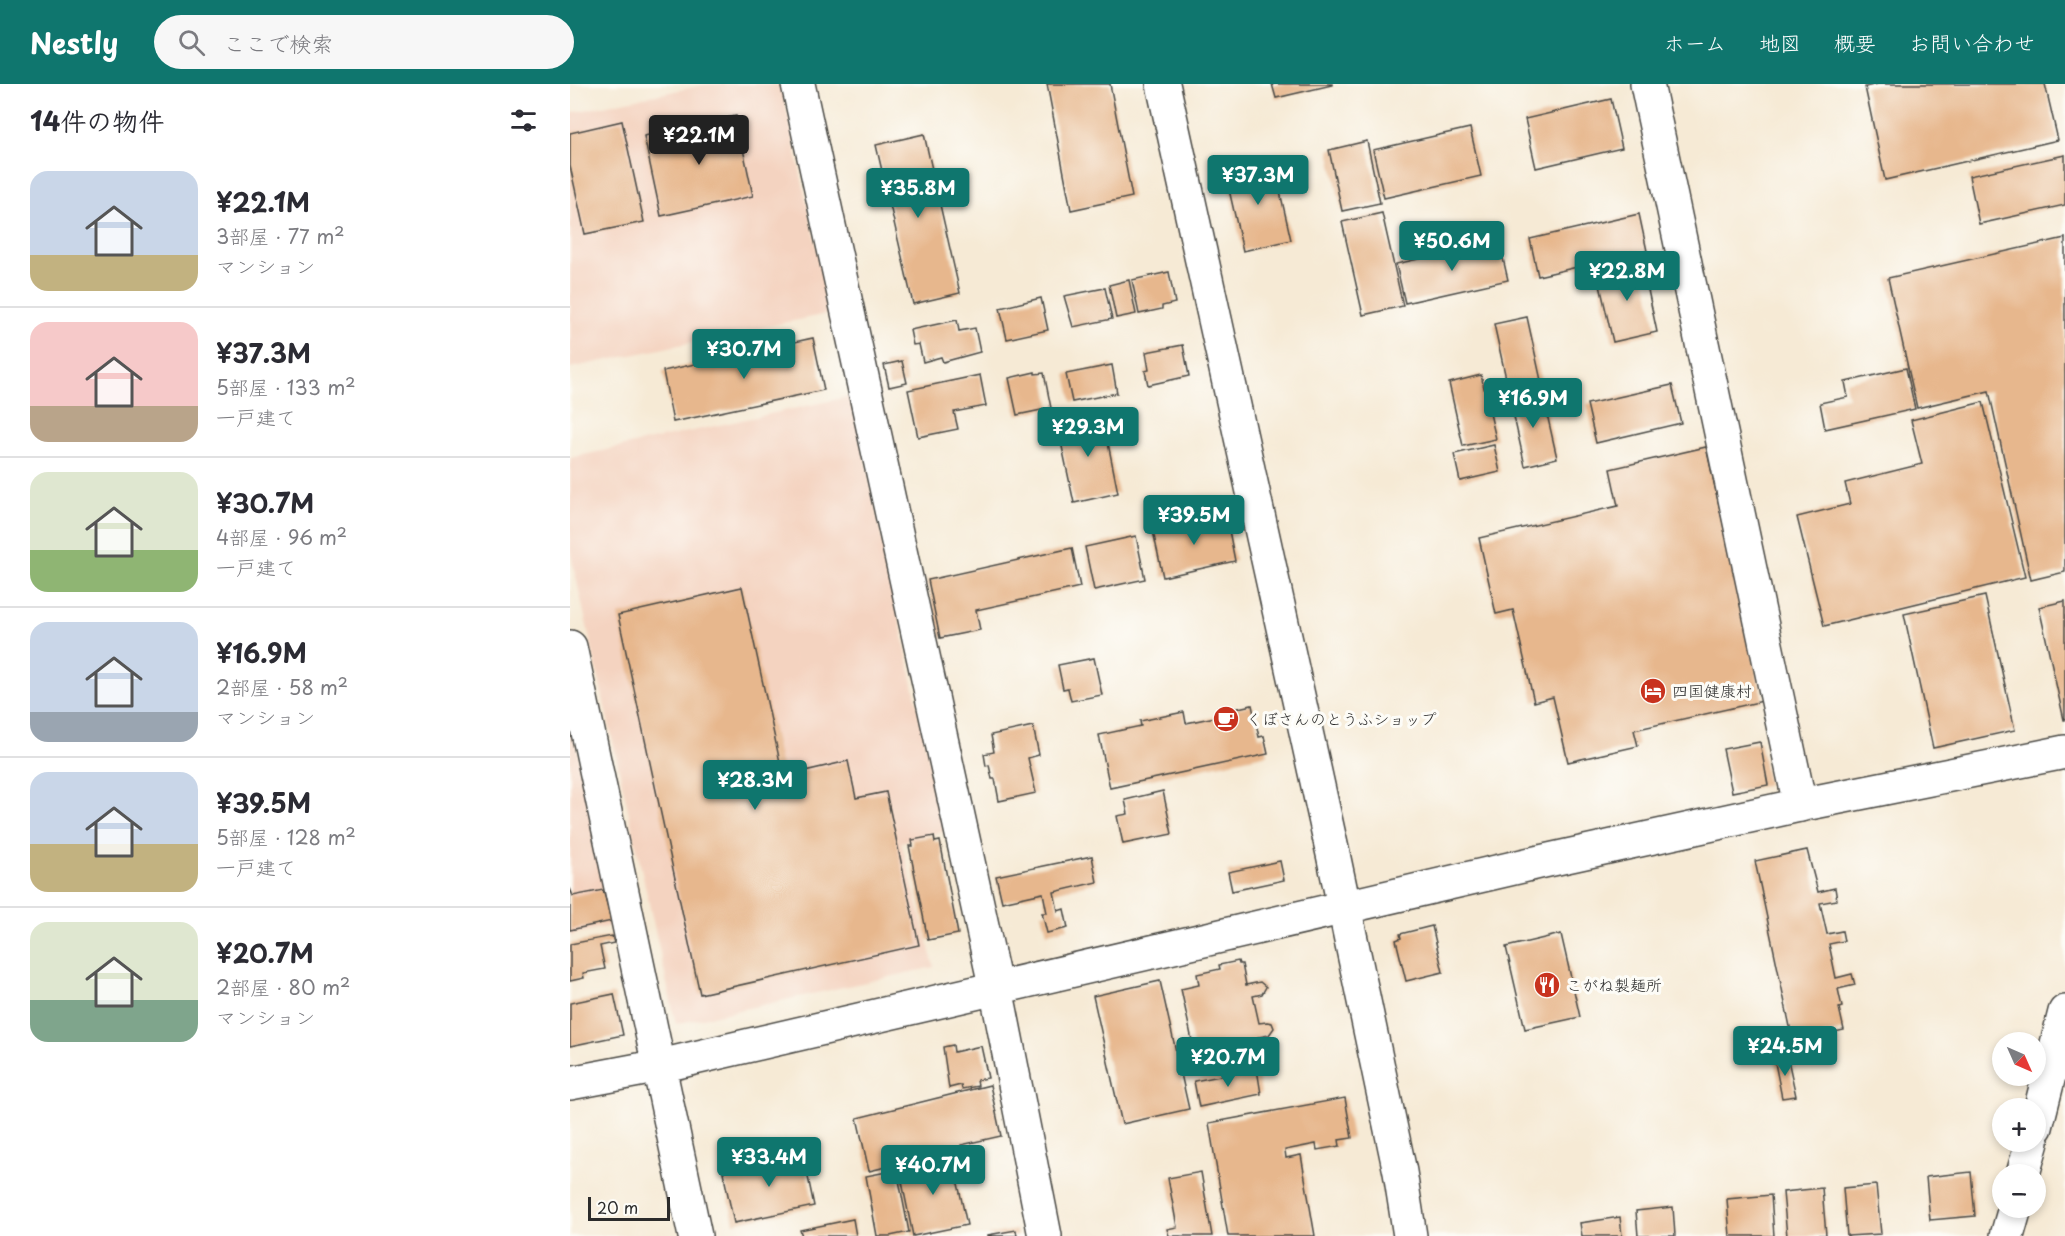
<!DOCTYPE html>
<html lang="ja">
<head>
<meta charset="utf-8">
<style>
	:root { --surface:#fff; --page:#f7f7f7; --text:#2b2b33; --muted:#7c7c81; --line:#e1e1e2; --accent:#0f766e }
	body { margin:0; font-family:"Playpen Sans","Klee One",sans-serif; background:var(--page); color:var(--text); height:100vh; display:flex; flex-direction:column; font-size:22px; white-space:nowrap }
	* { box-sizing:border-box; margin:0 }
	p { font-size:20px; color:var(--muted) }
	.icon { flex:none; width:33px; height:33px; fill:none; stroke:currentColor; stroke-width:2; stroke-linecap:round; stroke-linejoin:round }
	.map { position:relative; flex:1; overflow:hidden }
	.drawer { display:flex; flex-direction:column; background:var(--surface); width:570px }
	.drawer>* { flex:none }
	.needle { width:39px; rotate:135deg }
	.tools { position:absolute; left:1422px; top:948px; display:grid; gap:12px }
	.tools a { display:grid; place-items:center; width:54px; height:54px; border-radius:50%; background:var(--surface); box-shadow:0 3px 9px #0003; font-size:30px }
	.scale { position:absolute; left:18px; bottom:15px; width:82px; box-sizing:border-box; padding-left:6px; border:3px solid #2b2b2b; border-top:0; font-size:16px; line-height:21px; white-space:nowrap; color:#2b2b2b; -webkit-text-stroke:4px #fdfcf7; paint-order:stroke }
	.price { position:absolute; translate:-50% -51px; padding:0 14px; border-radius:6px; background:var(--accent); color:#fff; font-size:20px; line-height:39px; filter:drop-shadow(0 2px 3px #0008) }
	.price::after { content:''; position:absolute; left:50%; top:36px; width:18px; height:14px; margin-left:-9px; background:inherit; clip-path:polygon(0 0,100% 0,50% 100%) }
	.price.current { background:#222; color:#fff }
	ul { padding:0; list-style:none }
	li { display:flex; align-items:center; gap:18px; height:150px; padding:0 30px }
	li+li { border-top:2px solid var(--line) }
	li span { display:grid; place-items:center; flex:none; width:168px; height:120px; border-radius:18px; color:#555 }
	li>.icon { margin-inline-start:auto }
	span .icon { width:72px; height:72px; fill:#fffc; stroke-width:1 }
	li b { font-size:26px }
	h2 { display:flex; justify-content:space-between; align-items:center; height:72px; padding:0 30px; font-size:26px }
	header { display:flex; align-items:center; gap:36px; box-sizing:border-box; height:84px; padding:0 30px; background:var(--accent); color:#fff }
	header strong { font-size:28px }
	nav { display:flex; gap:33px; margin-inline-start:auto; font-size:21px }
	.search { width:420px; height:54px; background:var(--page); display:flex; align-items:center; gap:15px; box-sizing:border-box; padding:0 21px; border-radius:33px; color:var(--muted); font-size:22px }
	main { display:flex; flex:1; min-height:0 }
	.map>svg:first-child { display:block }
</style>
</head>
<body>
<header>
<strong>Nestly</strong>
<div class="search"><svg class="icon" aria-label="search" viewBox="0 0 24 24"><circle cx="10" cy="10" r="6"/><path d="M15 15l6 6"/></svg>ここで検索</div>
<nav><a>ホーム</a><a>地図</a><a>概要</a><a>お問い合わせ</a></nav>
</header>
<main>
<section class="drawer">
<h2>14件の物件<svg class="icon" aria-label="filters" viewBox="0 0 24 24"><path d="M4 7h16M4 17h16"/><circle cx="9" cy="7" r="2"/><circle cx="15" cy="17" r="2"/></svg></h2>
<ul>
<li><span style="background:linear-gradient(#c9d6e8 70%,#c2b280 0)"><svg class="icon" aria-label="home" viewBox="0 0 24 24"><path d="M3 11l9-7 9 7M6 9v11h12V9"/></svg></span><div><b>¥22.1M</b><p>3部屋 · 77 m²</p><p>マンション</p></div></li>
<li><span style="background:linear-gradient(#f6c9c9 70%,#b9a48a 0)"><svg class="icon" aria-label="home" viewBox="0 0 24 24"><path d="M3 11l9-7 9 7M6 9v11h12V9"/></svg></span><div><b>¥37.3M</b><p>5部屋 · 133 m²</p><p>一戸建て</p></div></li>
<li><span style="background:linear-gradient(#dfe7d0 65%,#8fb573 0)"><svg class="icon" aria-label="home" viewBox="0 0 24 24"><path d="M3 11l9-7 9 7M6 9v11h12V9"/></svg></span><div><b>¥30.7M</b><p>4部屋 · 96 m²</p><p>一戸建て</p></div></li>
<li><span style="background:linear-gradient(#c9d6e8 75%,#9aa5b1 0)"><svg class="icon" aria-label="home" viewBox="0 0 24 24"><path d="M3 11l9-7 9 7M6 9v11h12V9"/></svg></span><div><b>¥16.9M</b><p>2部屋 · 58 m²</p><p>マンション</p></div></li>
<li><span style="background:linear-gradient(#c9d6e8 60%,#c2b280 0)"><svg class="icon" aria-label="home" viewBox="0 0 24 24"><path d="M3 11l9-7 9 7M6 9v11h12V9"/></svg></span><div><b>¥39.5M</b><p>5部屋 · 128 m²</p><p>一戸建て</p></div></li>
<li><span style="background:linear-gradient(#dfe7d0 65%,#7fa58c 0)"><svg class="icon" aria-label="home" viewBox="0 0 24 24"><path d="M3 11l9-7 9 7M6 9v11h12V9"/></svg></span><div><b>¥20.7M</b><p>2部屋 · 80 m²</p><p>マンション</p></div></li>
</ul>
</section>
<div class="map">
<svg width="1495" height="1152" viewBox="0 0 1495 1152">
	<rect width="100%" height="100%" fill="#fdfcf7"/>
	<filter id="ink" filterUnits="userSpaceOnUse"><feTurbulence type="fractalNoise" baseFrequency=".0167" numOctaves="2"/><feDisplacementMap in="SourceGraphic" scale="12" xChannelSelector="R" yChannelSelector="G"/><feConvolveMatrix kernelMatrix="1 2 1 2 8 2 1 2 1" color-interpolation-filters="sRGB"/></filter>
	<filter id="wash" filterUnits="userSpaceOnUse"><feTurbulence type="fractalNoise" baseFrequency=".008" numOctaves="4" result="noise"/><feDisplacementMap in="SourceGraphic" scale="24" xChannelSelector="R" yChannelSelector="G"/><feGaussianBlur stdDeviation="1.35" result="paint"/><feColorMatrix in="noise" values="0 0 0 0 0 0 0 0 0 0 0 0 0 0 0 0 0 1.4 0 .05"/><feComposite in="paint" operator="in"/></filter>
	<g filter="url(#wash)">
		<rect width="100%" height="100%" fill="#f6ead5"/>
		<!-- built -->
		<g fill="#f4d3c0">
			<polygon points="138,0 211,0 261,229 0,284 0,29"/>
			<polygon points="282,312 374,747 331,758 364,883 106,940 0,466 0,374"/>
			<polygon points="0,633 45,841 0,851"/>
		</g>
		<g id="blocks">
			<!-- building -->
			<g fill="#e7b78d">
				<polygon points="477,0 540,0 562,113 501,126"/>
				<polygon points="702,0 762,0 762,1 706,14"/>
				<polygon points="1308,0 1475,0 1488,56 1315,96 1295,3"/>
				<polygon points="1041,15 1052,64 966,84 955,35"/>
				<polygon points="166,32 183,112 91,132 74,52"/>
				<polygon points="52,37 74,138 15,150 0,82 0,49"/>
				<polygon points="900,44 911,92 814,114 803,66"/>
				<polygon points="354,50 390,209 343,220 306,61"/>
				<polygon points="797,57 810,119 772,127 759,66"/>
				<polygon points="1495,71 1495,121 1409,140 1399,92"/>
				<polygon points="703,77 721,156 673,167 655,88"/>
				<polygon points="812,129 833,222 793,231 772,138"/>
				<polygon points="1069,130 1077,167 968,192 960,155"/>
				<polygon points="1495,154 1495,488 1461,496 1419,307 1347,324 1318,194"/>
				<polygon points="929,157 938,196 835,219 826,180"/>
				<polygon points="1072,178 1087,248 1043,258 1027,188"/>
				<polygon points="599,188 605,219 592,222 592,225 569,230 562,196"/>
				<polygon points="559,196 566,230 546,234 539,201"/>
				<polygon points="535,204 542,235 503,243 494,212"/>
				<polygon points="471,214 478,246 437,255 430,224"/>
				<polygon points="957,233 972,301 939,308 924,240"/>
				<polygon points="387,236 389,247 405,244 410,268 373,278 371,273 353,278 349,260 343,261 340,246"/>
				<polygon points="243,254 254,306 103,338 93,287"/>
				<polygon points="613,261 619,292 578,301 575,287 579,286 576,268"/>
				<polygon points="332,277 337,299 319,303 314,281"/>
				<polygon points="542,281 547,309 502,318 496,290"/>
				<polygon points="1336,284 1345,325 1255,345 1250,319 1278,313 1275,298"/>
				<polygon points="465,288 465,290 474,289 481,324 447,331 439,294"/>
				<polygon points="410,291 416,322 384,328 388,345 348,353 338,306"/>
				<polygon points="911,291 926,355 893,362 879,299"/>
				<polygon points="1102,301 1111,339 1026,359 1017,320"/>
				<polygon points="972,308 987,374 955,382 940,315"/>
				<polygon points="1413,318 1455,493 1254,542 1227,433 1280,420 1275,399 1352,380 1341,336"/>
				<polygon points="532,329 548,409 504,419 487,339"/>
				<polygon points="924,361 930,388 890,397 884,370"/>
				<polygon points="1136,363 1193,617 1064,646 1068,662 998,678 983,613 964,618 943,526 926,530 909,454 1048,422 1040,385"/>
				<polygon points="656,431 665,477 593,493 583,447"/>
				<polygon points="566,452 575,495 524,506 515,463"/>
				<polygon points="502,464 510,503 406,526 410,546 370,554 358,496"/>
				<polygon points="172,503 213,692 278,677 286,714 316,708 349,861 130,910 48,531"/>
				<polygon points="1415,512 1445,646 1363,664 1334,530"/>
				<polygon points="1495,517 1495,636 1494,636 1469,523"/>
				<polygon points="524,574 532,611 501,617 498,604 493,605 488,581"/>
				<polygon points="682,621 689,653 694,652 698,670 540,704 529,651 571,642 570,637 614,628 616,639 660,630 659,626"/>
				<polygon points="463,642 469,671 458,674 466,709 429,717 425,695 422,695 419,681 416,682 414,670 424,668 421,651"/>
				<polygon points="1190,658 1198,701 1162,708 1153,665"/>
				<polygon points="593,707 602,750 553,760 547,732 558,730 555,716"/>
				<polygon points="364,752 365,758 370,757 388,850 358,856 339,762 343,762 342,756"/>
				<polygon points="1237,766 1248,808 1265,804 1267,816 1250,819 1257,850 1272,847 1274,857 1259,860 1266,894 1282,890 1285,901 1268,905 1272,923 1269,924 1274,946 1223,957 1185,777"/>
				<polygon points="522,772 527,798 484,808 488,827 494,825 498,844 477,849 472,829 477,829 473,809 432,818 426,792"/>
				<polygon points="710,777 714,796 662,807 658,788"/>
				<polygon points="0,804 3,812 33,806 42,837 0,846"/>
				<polygon points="862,842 873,888 836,897 826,856 831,854 830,850"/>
				<polygon points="991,850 1010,933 955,945 936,863"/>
				<polygon points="42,852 44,859 30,862 35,885 13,889 14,894 0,897 0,860"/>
				<polygon points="668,877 669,880 672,880 676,901 690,898 696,903 692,910 683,912 689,939 697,938 702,939 704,944 699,951 688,953 694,982 671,987 671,982 648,987 645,971 626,975 611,905 629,901 627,890 650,885 649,881"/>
				<polygon points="590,897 619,1025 552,1040 523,912"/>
				<polygon points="44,910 53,951 0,962 0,919"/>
				<polygon points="383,961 384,968 411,962 418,994 407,996 408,1002 392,1005 391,1001 379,1004 373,963"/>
				<polygon points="1217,971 1226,1012 1212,1014 1204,974"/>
				<polygon points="687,985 691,1010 629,1023 624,997"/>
				<polygon points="420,1001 431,1052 391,1061 392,1065 299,1087 287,1034"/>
				<polygon points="775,1014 782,1054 769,1056 770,1062 747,1066 746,1060 715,1066 716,1074 731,1071 745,1152 658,1152 639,1039"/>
				<polygon points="232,1064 244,1122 164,1139 153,1088 214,1074 212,1069"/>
				<polygon points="382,1072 397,1141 343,1152 329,1083"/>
				<polygon points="327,1086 339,1148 320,1152 307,1152 296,1092"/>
				<polygon points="631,1088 642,1152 599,1152 597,1145 607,1143 598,1094"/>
				<polygon points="1401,1088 1405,1132 1360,1136 1356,1093"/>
				<polygon points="1306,1101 1311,1150 1277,1152 1273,1104"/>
				<polygon points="1252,1104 1256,1151 1217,1152 1213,1108"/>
				<polygon points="1201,1111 1204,1152 1160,1152 1157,1115"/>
				<polygon points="1103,1123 1105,1152 1068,1152 1066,1127"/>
				<polygon points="1050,1133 1052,1152 1012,1152 1010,1139"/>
				<polygon points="283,1135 286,1152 232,1152 230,1146"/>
				<polygon points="446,1146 447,1152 418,1152 418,1151"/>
			</g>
		</g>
	</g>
	<g filter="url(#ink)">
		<use href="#blocks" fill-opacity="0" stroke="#494844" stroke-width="1.5"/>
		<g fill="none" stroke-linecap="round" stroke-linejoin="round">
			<!-- tertiary casing -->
			<g stroke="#494844" stroke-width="36">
				<g id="tertiary">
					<polyline points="228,0 430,924 475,1152"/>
					<polyline points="593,0 763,770 830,1088 840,1152"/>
					<polyline points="1077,0 1230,721"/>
					<polyline points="0,563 125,1152"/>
					<polyline points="0,999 90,982 974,777 1230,721 1495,668"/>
					<polyline points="1466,1043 1495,928"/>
					<polyline points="1453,1090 1462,1058"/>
					<polyline points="1437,1152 1445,1124"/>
				</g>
			</g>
			<!-- tertiary -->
			<use href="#tertiary" stroke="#fff" stroke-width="33"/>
		</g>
	</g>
	<!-- icons -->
	<defs>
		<g id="hotel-disc" transform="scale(1.35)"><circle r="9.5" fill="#c8321e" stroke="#fdfcf7"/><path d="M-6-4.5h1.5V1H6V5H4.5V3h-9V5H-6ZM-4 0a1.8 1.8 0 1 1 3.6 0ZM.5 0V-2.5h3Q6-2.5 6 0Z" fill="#fff"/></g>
		<g id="cafe-disc" transform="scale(1.35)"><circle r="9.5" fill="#c8321e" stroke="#fdfcf7"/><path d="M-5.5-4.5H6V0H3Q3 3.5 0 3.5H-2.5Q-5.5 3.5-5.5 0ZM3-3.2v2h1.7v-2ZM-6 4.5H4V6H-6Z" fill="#fff"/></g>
		<g id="restaurant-disc" transform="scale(1.35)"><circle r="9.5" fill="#c8321e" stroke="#fdfcf7"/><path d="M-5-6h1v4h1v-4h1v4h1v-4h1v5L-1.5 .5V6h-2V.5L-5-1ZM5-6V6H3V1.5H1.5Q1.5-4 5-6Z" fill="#fff"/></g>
	</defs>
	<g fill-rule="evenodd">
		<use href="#hotel-disc" x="1083" y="607"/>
		<use href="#cafe-disc" x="656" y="635"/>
		<use href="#restaurant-disc" x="977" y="901"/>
	</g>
	<g text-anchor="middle" stroke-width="6" stroke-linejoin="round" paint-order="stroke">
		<!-- poi labels -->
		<g font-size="16" fill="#2b2b2b" stroke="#fdfcf7" text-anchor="start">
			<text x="1102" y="613">四国健康村</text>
			<text x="676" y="641">くぼさんのとうふショップ</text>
			<text x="996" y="907">こがね製麺所</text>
		</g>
	</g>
</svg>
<div class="tools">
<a><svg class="needle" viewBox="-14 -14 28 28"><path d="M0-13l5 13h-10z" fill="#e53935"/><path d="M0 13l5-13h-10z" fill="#7c7c81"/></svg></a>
<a>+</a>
<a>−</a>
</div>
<div class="scale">20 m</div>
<b class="price current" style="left:129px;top:82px">¥22.1M</b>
<b class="price" style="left:688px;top:122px">¥37.3M</b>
<b class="price" style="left:348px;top:135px">¥35.8M</b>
<b class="price" style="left:882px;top:188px">¥50.6M</b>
<b class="price" style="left:1057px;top:218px">¥22.8M</b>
<b class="price" style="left:174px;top:296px">¥30.7M</b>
<b class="price" style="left:963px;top:345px">¥16.9M</b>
<b class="price" style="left:518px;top:374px">¥29.3M</b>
<b class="price" style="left:624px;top:462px">¥39.5M</b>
<b class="price" style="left:185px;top:727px">¥28.3M</b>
<b class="price" style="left:1215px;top:993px">¥24.5M</b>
<b class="price" style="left:658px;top:1004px">¥20.7M</b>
<b class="price" style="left:199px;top:1104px">¥33.4M</b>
<b class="price" style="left:363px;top:1112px">¥40.7M</b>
</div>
</main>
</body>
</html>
